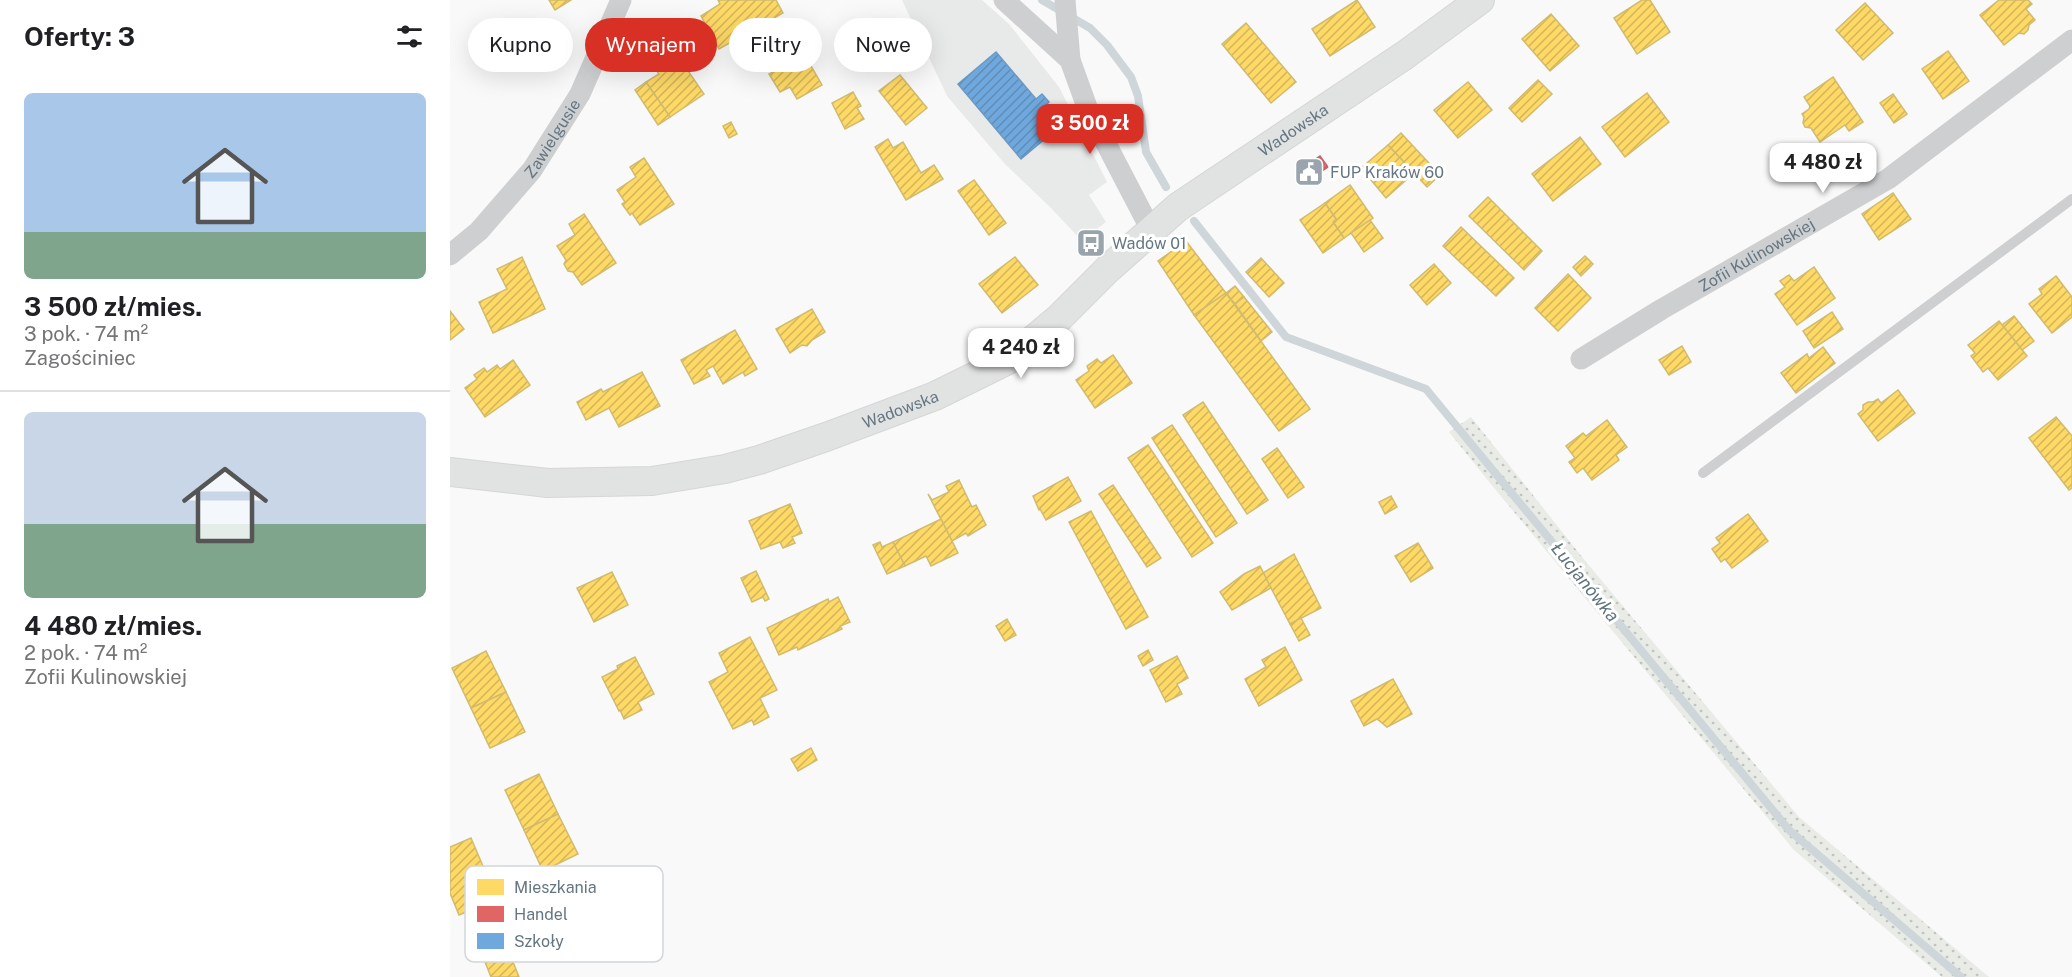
<!DOCTYPE html>
<html lang="pl">
<head>
<meta charset="utf-8">
<style>
	:root { --surface:#fff; --page:#f6f6f6; --text:#202124; --muted:#757577; --line:#e0e0e0; --accent:#d93025 }
	body { margin:0; font-family:"Public Sans",sans-serif; background:var(--page); color:var(--text); height:100vh; display:flex; flex-direction:column; font-size:22px; white-space:nowrap }
	* { box-sizing:border-box; margin:0 }
	p { font-size:20px; color:var(--muted) }
	.icon { flex:none; width:33px; height:33px; fill:none; stroke:currentColor; stroke-width:2; stroke-linecap:round; stroke-linejoin:round }
	.map { position:relative; flex:1; overflow:hidden }
	.panel { display:flex; flex-direction:column; background:var(--surface); width:450px }
	.panel>* { flex:none }
	.banner { position:absolute; left:18px; top:18px; width:570px; height:54px; display:flex; gap:12px }
	.price { position:absolute; translate:-50% -51px; padding:0 14px; border-radius:12px; background:#fff; color:#222; font-size:20px; line-height:39px; filter:drop-shadow(0 2px 3px #0008) }
	.price::after { content:''; position:absolute; left:50%; top:36px; width:18px; height:14px; margin-left:-9px; background:inherit; clip-path:polygon(0 0,100% 0,50% 100%) }
	.price.current { background:var(--accent); color:#fff }
	ul { padding:0; list-style:none }
	li { display:grid; align-content:center; gap:12px; height:318px; padding:0 24px }
	li+li { border-top:2px solid var(--line) }
	li span { display:grid; place-items:center; height:186px; border-radius:9px; color:#555 }
	li>.icon { margin-inline-start:auto }
	span .icon { width:108px; height:108px; fill:#fffc; stroke-width:1 }
	li b { font-size:26px }
	h2 { display:flex; justify-content:space-between; align-items:center; height:72px; padding:0 24px; font-size:26px }
	.tag { padding:0 21px; border-radius:27px; background:var(--surface); box-shadow:0 6px 24px #0002; font-size:21px; line-height:54px }
	.tag.current { background:var(--accent); color:#fff }
	main { display:flex; flex:1; min-height:0 }
	.map>svg:first-child { display:block }
</style>
</head>
<body>
<main>
<section class="panel">
<h2>Oferty: 3<svg class="icon" aria-label="filters" viewBox="0 0 24 24"><path d="M4 7h16M4 17h16"/><circle cx="9" cy="7" r="2"/><circle cx="15" cy="17" r="2"/></svg></h2>
<ul>
<li><span style="background:linear-gradient(#a9c7e8 75%,#7fa58c 0)"><svg class="icon" aria-label="home" viewBox="0 0 24 24"><path d="M3 11l9-7 9 7M6 9v11h12V9"/></svg></span><div><b>3 500 zł/mies.</b><p>3 pok. · 74 m²</p><p>Zagościniec</p></div></li>
<li><span style="background:linear-gradient(#c9d6e8 60%,#7fa58c 0)"><svg class="icon" aria-label="home" viewBox="0 0 24 24"><path d="M3 11l9-7 9 7M6 9v11h12V9"/></svg></span><div><b>4 480 zł/mies.</b><p>2 pok. · 74 m²</p><p>Zofii Kulinowskiej</p></div></li>
</ul>
</section>
<div class="map">
<svg width="1622" height="977" viewBox="0 0 1622 977">
	<defs>
		<pattern id="grass-dots" width="8" height="8" patternUnits="userSpaceOnUse" patternTransform="scale(1.5)"><rect width="8" height="8" fill="#e8ebe6"/><path d="M2 2h.1M6 6h.1" fill="none" stroke="#c0c3c0" stroke-width="1.8" stroke-linecap="round"/></pattern>
		<pattern id="homes-hatch" width="6" height="6" patternUnits="userSpaceOnUse" patternTransform="scale(1.5)"><rect width="6" height="6" fill="#ffd966"/><path d="M-1 1l2-2M0 6l6-6M5 7l2-2" fill="none" stroke="#d2b559"/></pattern>
		<pattern id="shops-hatch" width="6" height="6" patternUnits="userSpaceOnUse" patternTransform="scale(1.5)"><rect width="6" height="6" fill="#e06666"/><path d="M-1 1l2-2M0 6l6-6M5 7l2-2" fill="none" stroke="#b95959"/></pattern>
		<pattern id="schools-hatch" width="6" height="6" patternUnits="userSpaceOnUse" patternTransform="scale(1.5)"><rect width="6" height="6" fill="#6fa8dc"/><path d="M-1 1l2-2M0 6l6-6M5 7l2-2" fill="none" stroke="#5f8db8"/></pattern>
	</defs>
	<rect width="100%" height="100%" fill="#f9f9f9"/>
	<!-- built -->
	<polygon fill="#e8e9e9" points="452,0 532,0 559,24 609,87 657,182 639,195 656,222 632,241 601,208 554,163 497,96"/>
	<!-- grass -->
	<polygon fill="url(#grass-dots)" points="1021,417 1132,557 1349,817 1539,977 1492,977 1344,850 1040,483 999,432"/>
	<!-- homes -->
	<g fill="url(#homes-hatch)" stroke="#d1bb6f" stroke-width="1.5">
		<polygon points="99,0 121,0 105,10"/>
		<polygon points="268,0 326,0 333,13 269,49 251,16 270,4"/>
		<polygon points="907,0 925,27 880,56 862,29"/>
		<polygon points="1192,0 1200,0 1220,32 1187,54 1164,18"/>
		<polygon points="1549,0 1578,0 1582,4 1576,9 1585,20 1579,25 1578,30 1574,34 1569,33 1554,45 1530,15"/>
		<polygon points="1415,3 1443,33 1413,60 1386,30"/>
		<polygon points="1101,14 1129,46 1100,71 1072,39"/>
		<polygon points="796,23 846,82 821,103 772,44"/>
		<polygon points="349,45 372,85 347,99 340,87 330,92 319,74 327,70 321,60"/>
		<polygon points="1498,51 1519,81 1493,99 1472,69"/>
		<polygon points="225,52 254,94 220,117 196,82 209,74 203,66"/>
		<polygon points="450,75 477,108 456,125 429,91"/>
		<polygon points="1383,77 1413,122 1399,131 1395,125 1370,142 1361,128 1355,127 1353,123 1354,117 1352,114 1359,109 1360,106 1354,97"/>
		<polygon points="1088,80 1102,94 1072,122 1059,108"/>
		<polygon points="196,82 220,117 208,125 185,90"/>
		<polygon points="1018,82 1042,110 1008,138 984,110"/>
		<polygon points="403,92 411,106 407,108 414,119 395,129 382,103"/>
		<polygon points="1197,93 1219,122 1175,157 1152,127"/>
		<polygon points="1443,94 1457,114 1444,123 1430,103"/>
		<polygon points="281,122 287,134 279,138 273,126"/>
		<polygon points="951,133 990,175 977,187 938,145"/>
		<polygon points="1130,137 1151,164 1103,201 1082,174"/>
		<polygon points="438,139 443,148 453,142 471,173 484,165 493,179 456,200 425,147"/>
		<polygon points="938,145 964,173 936,198 911,168"/>
		<polygon points="194,158 224,204 190,225 182,213 180,215 172,204 175,202 167,190 186,177 180,167"/>
		<polygon points="524,180 556,223 539,235 508,191"/>
		<polygon points="900,185 923,218 894,238 883,222 886,219 875,203"/>
		<polygon points="1443,193 1461,219 1429,240 1412,214"/>
		<polygon points="1038,197 1092,251 1074,270 1019,216"/>
		<polygon points="875,203 886,219 883,222 894,238 873,253 850,220"/>
		<polygon points="134,214 166,263 132,285 123,272 118,271 114,264 116,260 107,246 125,235 119,224"/>
		<polygon points="920,220 933,238 914,252 901,233"/>
		<polygon points="1011,227 1064,278 1046,296 993,246"/>
		<polygon points="736,241 776,293 744,315 708,261"/>
		<polygon points="1135,256 1143,264 1131,276 1123,267"/>
		<polygon points="72,257 95,309 43,333 29,302 57,289 47,269"/>
		<polygon points="565,257 588,285 552,313 529,284"/>
		<polygon points="811,258 834,283 819,297 796,272"/>
		<polygon points="984,264 1001,283 977,305 960,285"/>
		<polygon points="1364,267 1385,298 1347,325 1325,294 1335,287 1330,281 1339,275 1344,281"/>
		<polygon points="1118,274 1141,298 1108,331 1085,308"/>
		<polygon points="1606,276 1622,297 1622,317 1602,333 1579,304 1592,294 1589,289"/>
		<polygon points="785,286 794,297 785,304 776,293"/>
		<polygon points="776,293 860,409 829,431 744,315"/>
		<polygon points="794,297 822,332 811,341 785,304"/>
		<polygon points="362,309 375,332 362,340 357,346 352,345 340,353 326,329"/>
		<polygon points="0,311 14,329 0,340"/>
		<polygon points="1382,312 1393,329 1364,348 1353,331"/>
		<polygon points="1564,316 1584,341 1572,350 1552,325"/>
		<polygon points="1549,321 1577,356 1548,380 1538,368 1533,372 1521,356 1525,353 1518,345"/>
		<polygon points="285,330 307,369 295,376 293,372 273,384 263,366 256,370 260,376 244,384 231,360"/>
		<polygon points="1232,346 1241,362 1219,375 1209,360"/>
		<polygon points="1373,347 1385,363 1346,393 1331,373 1357,354 1359,358"/>
		<polygon points="663,355 682,383 645,408 626,380 639,371 637,366 647,359 651,363"/>
		<polygon points="63,360 80,385 35,417 15,388 27,379 24,375 34,368 37,372 47,365 50,369"/>
		<polygon points="192,372 210,406 169,427 159,408 136,420 127,402 151,389 153,392"/>
		<polygon points="1448,390 1465,413 1428,441 1408,414 1413,410 1413,405 1418,402 1423,402 1428,399 1431,403"/>
		<polygon points="753,402 818,500 797,514 733,415"/>
		<polygon points="1606,417 1622,436 1622,488 1619,490 1579,438"/>
		<polygon points="1157,420 1177,447 1166,455 1169,460 1142,480 1133,468 1127,473 1119,462 1125,458 1116,446 1133,433 1136,436"/>
		<polygon points="722,425 787,523 766,537 702,438"/>
		<polygon points="698,445 763,543 742,557 678,458"/>
		<polygon points="827,448 854,487 838,498 812,459"/>
		<polygon points="618,477 631,501 596,520 590,509 589,510 583,496"/>
		<polygon points="509,480 522,507 526,505 536,525 518,536 516,533 502,541 478,494 482,500 499,492 496,486"/>
		<polygon points="663,485 711,558 697,567 649,494"/>
		<polygon points="941,496 947,507 935,514 929,502"/>
		<polygon points="340,504 352,533 342,537 345,543 333,548 330,542 311,549 299,521"/>
		<polygon points="641,511 698,617 676,629 619,522"/>
		<polygon points="1298,514 1318,541 1282,568 1275,559 1271,562 1262,549 1270,543 1266,538"/>
		<polygon points="491,519 508,553 481,566 476,556 455,566 443,542"/>
		<polygon points="430,542 432,547 443,542 455,566 437,574 423,545"/>
		<polygon points="968,543 983,568 961,582 945,556"/>
		<polygon points="844,554 871,608 840,624 813,573"/>
		<polygon points="810,566 821,588 782,610 770,592 794,574"/>
		<polygon points="306,571 319,599 315,601 313,597 302,602 291,578"/>
		<polygon points="162,572 178,605 144,622 127,588"/>
		<polygon points="388,597 400,622 390,626 392,629 348,650 347,647 329,655 317,628 378,599 379,602"/>
		<polygon points="851,618 860,635 849,641 840,624"/>
		<polygon points="557,619 566,635 555,641 546,626"/>
		<polygon points="300,637 327,690 310,698 319,717 304,725 302,720 283,729 259,682 278,672 269,653"/>
		<polygon points="835,647 852,680 809,706 795,679 816,667 812,660"/>
		<polygon points="698,650 703,660 693,666 688,656"/>
		<polygon points="36,651 56,692 21,708 2,668"/>
		<polygon points="727,656 738,678 727,684 732,694 716,702 700,670"/>
		<polygon points="185,657 204,694 188,702 192,710 174,719 170,710 169,711 152,677 168,669 167,666"/>
		<polygon points="943,679 962,714 937,727 927,719 914,726 901,701"/>
		<polygon points="56,692 75,732 40,748 21,708"/>
		<polygon points="361,748 367,760 348,771 341,759"/>
		<polygon points="89,774 108,814 74,830 55,790"/>
		<polygon points="108,814 128,854 93,871 74,830"/>
		<polygon points="21,838 47,899 9,915 0,893 0,847"/>
		<polygon points="59,952 69,977 41,977 35,962"/>
	</g>
	<!-- shops -->
	<polygon fill="url(#shops-hatch)" stroke="#bb6b6f" stroke-width="1.5" points="870,156 878,167 860,179 852,168"/>
	<!-- schools -->
	<polygon fill="url(#schools-hatch)" stroke="#6c99c1" stroke-width="1.5" points="546,52 586,99 592,94 599,102 594,107 609,127 571,159 508,84"/>
	<g fill="none" stroke-linecap="round" stroke-linejoin="round">
		<!-- stream -->
		<g stroke="#ced6d9" stroke-width="8">
			<polyline points="592,0 640,28 657,45 681,77 688,96 696,152 716,187"/>
			<polyline points="744,221 836,337 976,389 1339,830 1511,977"/>
		</g>
		<!-- secondary casing -->
		<g stroke="#d5d6d7" stroke-width="30">
			<g id="secondary">
				<path id="s3" d="M0 472 98 483 202 481 275 469 309 460 376 437 485 396 560 359 608 319 658 269 728 207 955 55 1030 0"/>
			</g>
		</g>
		<!-- lane -->
		<polyline stroke="#cecfd0" stroke-width="10" points="1253,473 1622,199"/>
		<!-- street -->
		<g stroke="#cecfd0" stroke-width="21">
			<polyline points="554,0 620,60 637,107 701,230"/>
			<polyline points="615,0 620,60"/>
			<path id="s1" d="M0 255 29 231 82 170 130 94 171 0"/>
			<path id="s2" d="M1131 359 1212 309 1438 179 1622 40"/>
		</g>
		<!-- secondary -->
		<use href="#secondary" stroke="#e1e2e2" stroke-width="28"/>
	</g>
	<!-- icons -->
	<defs>
		<g id="civic-square" transform="scale(1.5)"><rect x="-9" y="-9" width="18" height="18" rx="4" fill="#99a4ac" stroke="#fff"/><path d="M-.6-6.5H3V-4.5H.6V-3L4-1V1h2V6H-6V1h2V-1L-.6-3ZM-1.2 2.5V6h2.4V2.5Z" fill="#fff"/></g>
		<g id="bus-square" transform="scale(1.5)"><rect x="-9" y="-9" width="18" height="18" rx="4" fill="#99a4ac" stroke="#fff"/><path d="M-5-6H5V4H4V6H2V4H-2V6H-4V4H-5ZM-3.5-4V0h7V-4ZM-3.5 1.2v1.5H-2V1.2ZM2 1.2v1.5H3.5V1.2Z" fill="#fff"/></g>
	</defs>
	<g fill-rule="evenodd">
		<use href="#civic-square" x="859" y="172"/>
		<use href="#bus-square" x="641" y="243"/>
	</g>
	<g text-anchor="middle" stroke-width="6" stroke-linejoin="round" paint-order="stroke">
		<!-- street labels -->
		<g font-size="16" fill="#657683" stroke="#fff">
			<text dy="6" stroke="none"><textPath href="#s3" startOffset="948">Wadowska</textPath></text>
			<text dy="6" stroke="none"><textPath href="#s1" startOffset="156">Zawielgusie</textPath></text>
			<text dy="6" stroke="none"><textPath href="#s2" startOffset="204">Zofii Kulinowskiej</textPath></text>
			<text dy="6" stroke="none"><textPath href="#s3" startOffset="462">Wadowska</textPath></text>
		</g>
		<!-- poi labels -->
		<g font-size="16" fill="#657683" stroke="#fff" text-anchor="start">
			<text x="880" y="178">FUP Kraków 60</text>
			<text x="662" y="249">Wadów 01</text>
		</g>
		<!-- water labels -->
		<g font-size="18" font-style="italic" fill="#60757c" stroke="#fff">
			<text transform="translate(1135 582) rotate(51)" y="6">Łucjanówka</text>
		</g>
	</g>
	<!-- legend -->
	<rect x="15" y="866" width="198" height="96" rx="9" fill="#fff" stroke="#d1d6da" stroke-width="1.5"/>
	<rect x="27" y="879" width="27" height="16" fill="#ffd966"/>
	<rect x="27" y="906" width="27" height="16" fill="#e06666"/>
	<rect x="27" y="933" width="27" height="16" fill="#6fa8dc"/>
	<g font-size="16" fill="#657683">
		<text x="64" y="893">Mieszkania</text>
		<text x="64" y="920">Handel</text>
		<text x="64" y="947">Szkoły</text>
	</g>
</svg>
<b class="price current" style="left:640px;top:155px">3 500 zł</b>
<b class="price" style="left:1373px;top:194px">4 480 zł</b>
<b class="price" style="left:571px;top:379px">4 240 zł</b>
<div class="banner">
<a class="tag">Kupno</a>
<a class="tag current">Wynajem</a>
<a class="tag">Filtry</a>
<a class="tag">Nowe</a>
</div>
</div>
</main>
</body>
</html>
